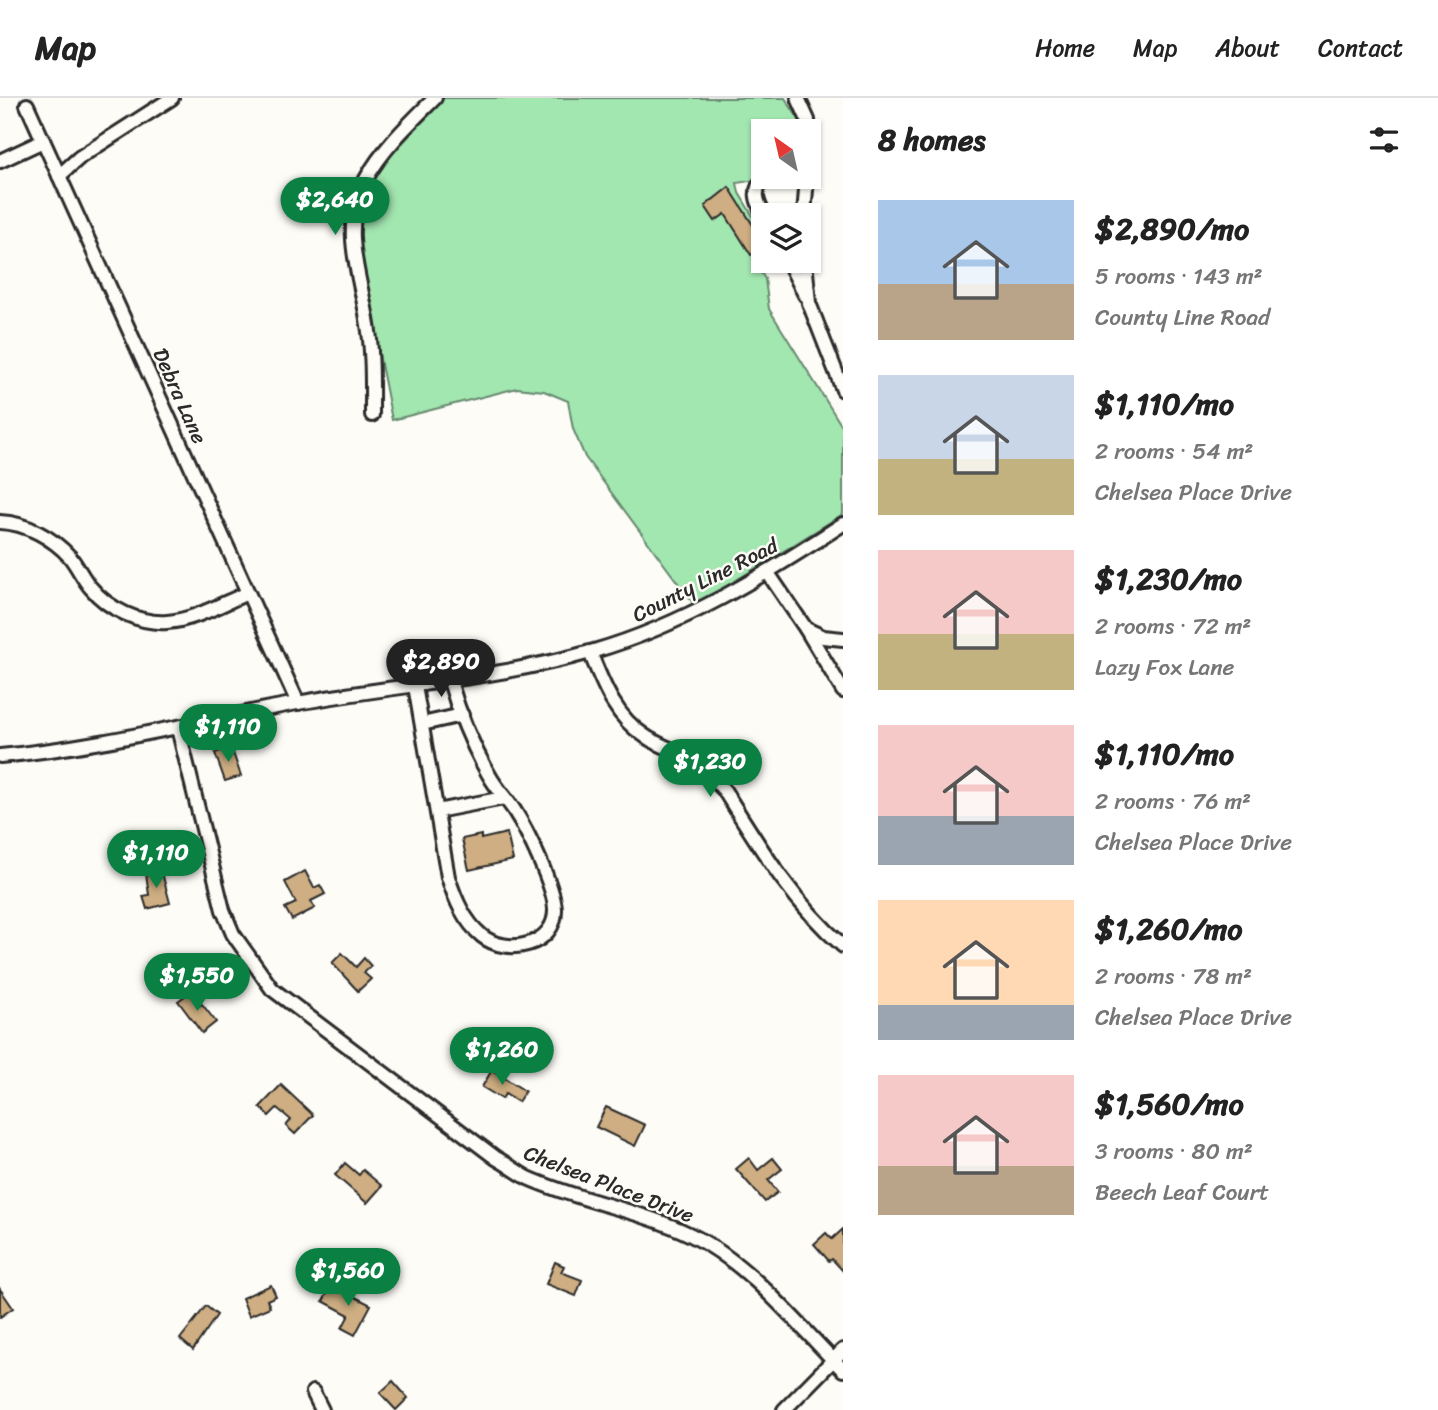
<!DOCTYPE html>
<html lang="en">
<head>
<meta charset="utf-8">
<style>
	:root { --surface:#fff; --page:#f6f6f6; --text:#222; --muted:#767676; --line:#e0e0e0; --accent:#0b8043 }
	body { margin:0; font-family:Sriracha,sans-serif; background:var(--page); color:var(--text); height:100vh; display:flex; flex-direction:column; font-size:26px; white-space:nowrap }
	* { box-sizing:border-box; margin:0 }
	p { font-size:23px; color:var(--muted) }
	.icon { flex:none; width:38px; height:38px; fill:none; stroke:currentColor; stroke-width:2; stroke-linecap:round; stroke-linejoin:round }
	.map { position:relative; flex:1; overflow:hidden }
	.panel { display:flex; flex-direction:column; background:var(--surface); width:595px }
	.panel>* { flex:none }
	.needle { width:46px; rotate:326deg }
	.fabs { position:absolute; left:751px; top:21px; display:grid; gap:14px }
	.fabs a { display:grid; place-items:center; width:70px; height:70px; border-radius:0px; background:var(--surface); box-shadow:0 2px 5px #0004; font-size:35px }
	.price { position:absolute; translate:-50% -60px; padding:0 16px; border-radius:24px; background:var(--accent); color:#fff; font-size:23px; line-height:46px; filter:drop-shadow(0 2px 4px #0008) }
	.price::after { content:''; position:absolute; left:50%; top:42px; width:21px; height:16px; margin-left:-10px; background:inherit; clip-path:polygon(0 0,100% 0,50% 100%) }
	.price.on { background:#222; color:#fff }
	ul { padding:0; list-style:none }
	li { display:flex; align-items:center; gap:21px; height:175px; padding:0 35px }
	li span { display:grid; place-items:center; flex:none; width:196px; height:140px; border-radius:0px; color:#555 }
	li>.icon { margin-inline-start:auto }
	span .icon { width:84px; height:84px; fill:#fffc; stroke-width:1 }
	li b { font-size:30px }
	h2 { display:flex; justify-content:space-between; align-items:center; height:84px; padding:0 35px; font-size:30px }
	header { display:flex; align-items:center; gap:42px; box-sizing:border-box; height:98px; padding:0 35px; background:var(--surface); border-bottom:2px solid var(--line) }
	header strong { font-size:33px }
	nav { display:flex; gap:38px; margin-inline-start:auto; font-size:24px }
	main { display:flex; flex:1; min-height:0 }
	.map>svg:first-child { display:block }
</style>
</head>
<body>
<header>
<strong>Map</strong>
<nav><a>Home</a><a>Map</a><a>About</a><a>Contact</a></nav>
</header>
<main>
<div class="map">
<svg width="843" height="1312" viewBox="0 0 843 1312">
	<rect width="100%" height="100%" fill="#fdfcf7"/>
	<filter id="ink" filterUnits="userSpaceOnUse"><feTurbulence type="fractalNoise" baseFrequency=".0143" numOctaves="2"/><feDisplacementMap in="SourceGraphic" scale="14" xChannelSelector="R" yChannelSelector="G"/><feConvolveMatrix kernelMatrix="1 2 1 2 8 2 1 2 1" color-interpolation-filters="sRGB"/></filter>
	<g filter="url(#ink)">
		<!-- green -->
		<polygon fill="#a2e6b0" stroke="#66886e" stroke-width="2" points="443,0 785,0 800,23 801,33 763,33 763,79 774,79 737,85 739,95 763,135 763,155 753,161 765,181 769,211 843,330 843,416 695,508 585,359 573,331 568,303 544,293 517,290 392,322 356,139 363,95 391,50"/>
		<!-- building -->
		<g fill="#ceae82" stroke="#2b2b2b" stroke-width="2">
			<polygon points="729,89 763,143 763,150 751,157 725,116 715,123 705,108"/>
			<polygon points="231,649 241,678 225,683 215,655"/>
			<polygon points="507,735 513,762 469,772 462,741 481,737 481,741"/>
			<polygon points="161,771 170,805 147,811 143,798 149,797 146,775"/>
			<polygon points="305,773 314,790 320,787 325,796 311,803 315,810 292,822 285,810 296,805 285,784"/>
			<polygon points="342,855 356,869 364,860 371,868 364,875 371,881 358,893 332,865"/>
			<polygon points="189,895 199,908 202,906 216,924 202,935 178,903"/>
			<polygon points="492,972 525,993 518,1004 505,996 502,1001 482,989"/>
			<polygon points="281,987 313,1017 295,1036 286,1028 291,1022 277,1010 269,1018 260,1009"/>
			<polygon points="606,1009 645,1027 635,1048 596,1029"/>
			<polygon points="749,1060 758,1072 773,1060 782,1071 768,1082 778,1094 765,1104 736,1071"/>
			<polygon points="345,1065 359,1077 363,1072 382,1088 367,1105 335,1077"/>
			<polygon points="843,1131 843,1173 832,1161 829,1163 814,1146 826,1135 832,1141"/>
			<polygon points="555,1164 564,1168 561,1174 582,1182 576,1198 546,1186"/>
			<polygon points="271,1187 276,1198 267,1202 270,1209 249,1218 242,1200"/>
			<polygon points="332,1187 371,1207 355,1237 342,1230 349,1217 323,1203"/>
			<polygon points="0,1191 13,1210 0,1219"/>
			<polygon points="206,1208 217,1217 193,1252 180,1241"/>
			<polygon points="393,1283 408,1300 396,1312 380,1295"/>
		</g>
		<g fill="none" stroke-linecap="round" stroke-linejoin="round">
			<!-- minor casing -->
			<g stroke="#2b2b2b" stroke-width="18">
				<g id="minor">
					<polyline points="798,0 808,22 808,33"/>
					<polyline points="27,7 298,605"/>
					<polyline points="0,63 43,43"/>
					<polyline points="59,78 80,59 172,0"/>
					<path d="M764 117C757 104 752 92 764 81H807"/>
					<polyline points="804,117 807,79"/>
					<polyline points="788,163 805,197"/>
					<polyline points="805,163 809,205 843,292"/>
					<path d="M372 317C372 286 373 252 367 221 359 173 340 129 366 81 383 50 410 25 435 0"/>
					<path d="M0 424C26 425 53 440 70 459 78 469 83 481 91 490 108 511 140 526 167 524 195 522 223 505 248 495"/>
					<polyline points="768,475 806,531 823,539 843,541"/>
					<polyline points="806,531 843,593"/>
					<path d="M590 554C603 586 615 619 645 638 653 644 664 648 674 653 694 663 709 675 724 692 759 748 793 805 843 848"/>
					<path d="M415 588 448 779C455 801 464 823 482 838 507 858 556 848 555 811 554 788 527 732 514 712 506 700 496 690 489 677 473 649 459 615 450 583"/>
					<polyline points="422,626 462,617"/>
					<path d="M178 630 223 812 233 836 272 891 496 1060C507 1066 517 1074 528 1080 579 1103 640 1112 691 1137 749 1165 798 1227 843 1272"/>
					<path d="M0 658C100 649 198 623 297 605 396 587 496 581 594 553 684 527 765 477 843 426"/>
					<polyline points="437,713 504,700"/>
					<polyline points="313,1294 322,1312"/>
					<polyline points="784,1312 843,1252"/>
				</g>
			</g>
			<!-- minor -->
			<use href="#minor" stroke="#fdfcf7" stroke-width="12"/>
		</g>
	</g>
	<g text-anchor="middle" stroke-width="5" stroke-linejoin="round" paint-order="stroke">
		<!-- street labels -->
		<g font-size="21" fill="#2b2b2b" stroke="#fdfcf7">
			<text transform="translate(180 298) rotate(66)" y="7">Debra Lane</text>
			<text transform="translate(705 482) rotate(-27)" y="7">County Line Road</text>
			<text transform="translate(609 1086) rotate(21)" y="7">Chelsea Place Drive</text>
		</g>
	</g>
</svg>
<div class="fabs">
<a><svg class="needle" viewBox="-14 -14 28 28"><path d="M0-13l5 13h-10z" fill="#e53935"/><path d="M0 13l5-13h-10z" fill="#767676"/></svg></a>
<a><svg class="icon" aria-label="layers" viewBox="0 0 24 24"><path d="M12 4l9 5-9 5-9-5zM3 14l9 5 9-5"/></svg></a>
</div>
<b class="price" style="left:335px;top:139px">$2,640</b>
<b class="price on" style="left:441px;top:601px">$2,890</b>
<b class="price" style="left:228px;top:666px">$1,110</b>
<b class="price" style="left:710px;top:701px">$1,230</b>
<b class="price" style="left:156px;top:792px">$1,110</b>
<b class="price" style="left:197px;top:915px">$1,550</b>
<b class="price" style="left:502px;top:989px">$1,260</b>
<b class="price" style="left:348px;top:1210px">$1,560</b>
</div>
<section class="panel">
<h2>8 homes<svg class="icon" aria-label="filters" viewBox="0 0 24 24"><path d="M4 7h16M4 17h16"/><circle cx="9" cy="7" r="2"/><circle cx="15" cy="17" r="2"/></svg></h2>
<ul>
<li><span style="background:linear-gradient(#a9c7e8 60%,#b9a48a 0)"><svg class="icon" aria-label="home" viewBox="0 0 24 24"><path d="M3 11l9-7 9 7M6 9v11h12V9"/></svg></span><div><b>$2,890/mo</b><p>5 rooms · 143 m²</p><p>County Line Road</p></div></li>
<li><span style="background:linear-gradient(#c9d6e8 60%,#c2b280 0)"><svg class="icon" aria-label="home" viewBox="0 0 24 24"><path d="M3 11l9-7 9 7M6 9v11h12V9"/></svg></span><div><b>$1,110/mo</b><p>2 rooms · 54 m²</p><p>Chelsea Place Drive</p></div></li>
<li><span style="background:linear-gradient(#f6c9c9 60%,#c2b280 0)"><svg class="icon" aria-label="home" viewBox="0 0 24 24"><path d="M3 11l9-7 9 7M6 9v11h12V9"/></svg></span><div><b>$1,230/mo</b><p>2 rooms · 72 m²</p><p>Lazy Fox Lane</p></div></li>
<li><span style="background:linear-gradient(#f6c9c9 65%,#9aa5b1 0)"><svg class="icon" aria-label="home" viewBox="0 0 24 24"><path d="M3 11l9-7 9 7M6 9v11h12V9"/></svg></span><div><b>$1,110/mo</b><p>2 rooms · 76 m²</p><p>Chelsea Place Drive</p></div></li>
<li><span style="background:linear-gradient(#ffd9b3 75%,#9aa5b1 0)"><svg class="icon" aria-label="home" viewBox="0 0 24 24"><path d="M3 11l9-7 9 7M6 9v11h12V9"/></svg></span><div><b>$1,260/mo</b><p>2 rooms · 78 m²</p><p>Chelsea Place Drive</p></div></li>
<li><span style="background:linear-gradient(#f6c9c9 65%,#b9a48a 0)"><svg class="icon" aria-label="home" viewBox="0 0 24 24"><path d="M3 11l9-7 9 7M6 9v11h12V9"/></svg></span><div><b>$1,560/mo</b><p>3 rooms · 80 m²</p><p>Beech Leaf Court</p></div></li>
</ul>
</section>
</main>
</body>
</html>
